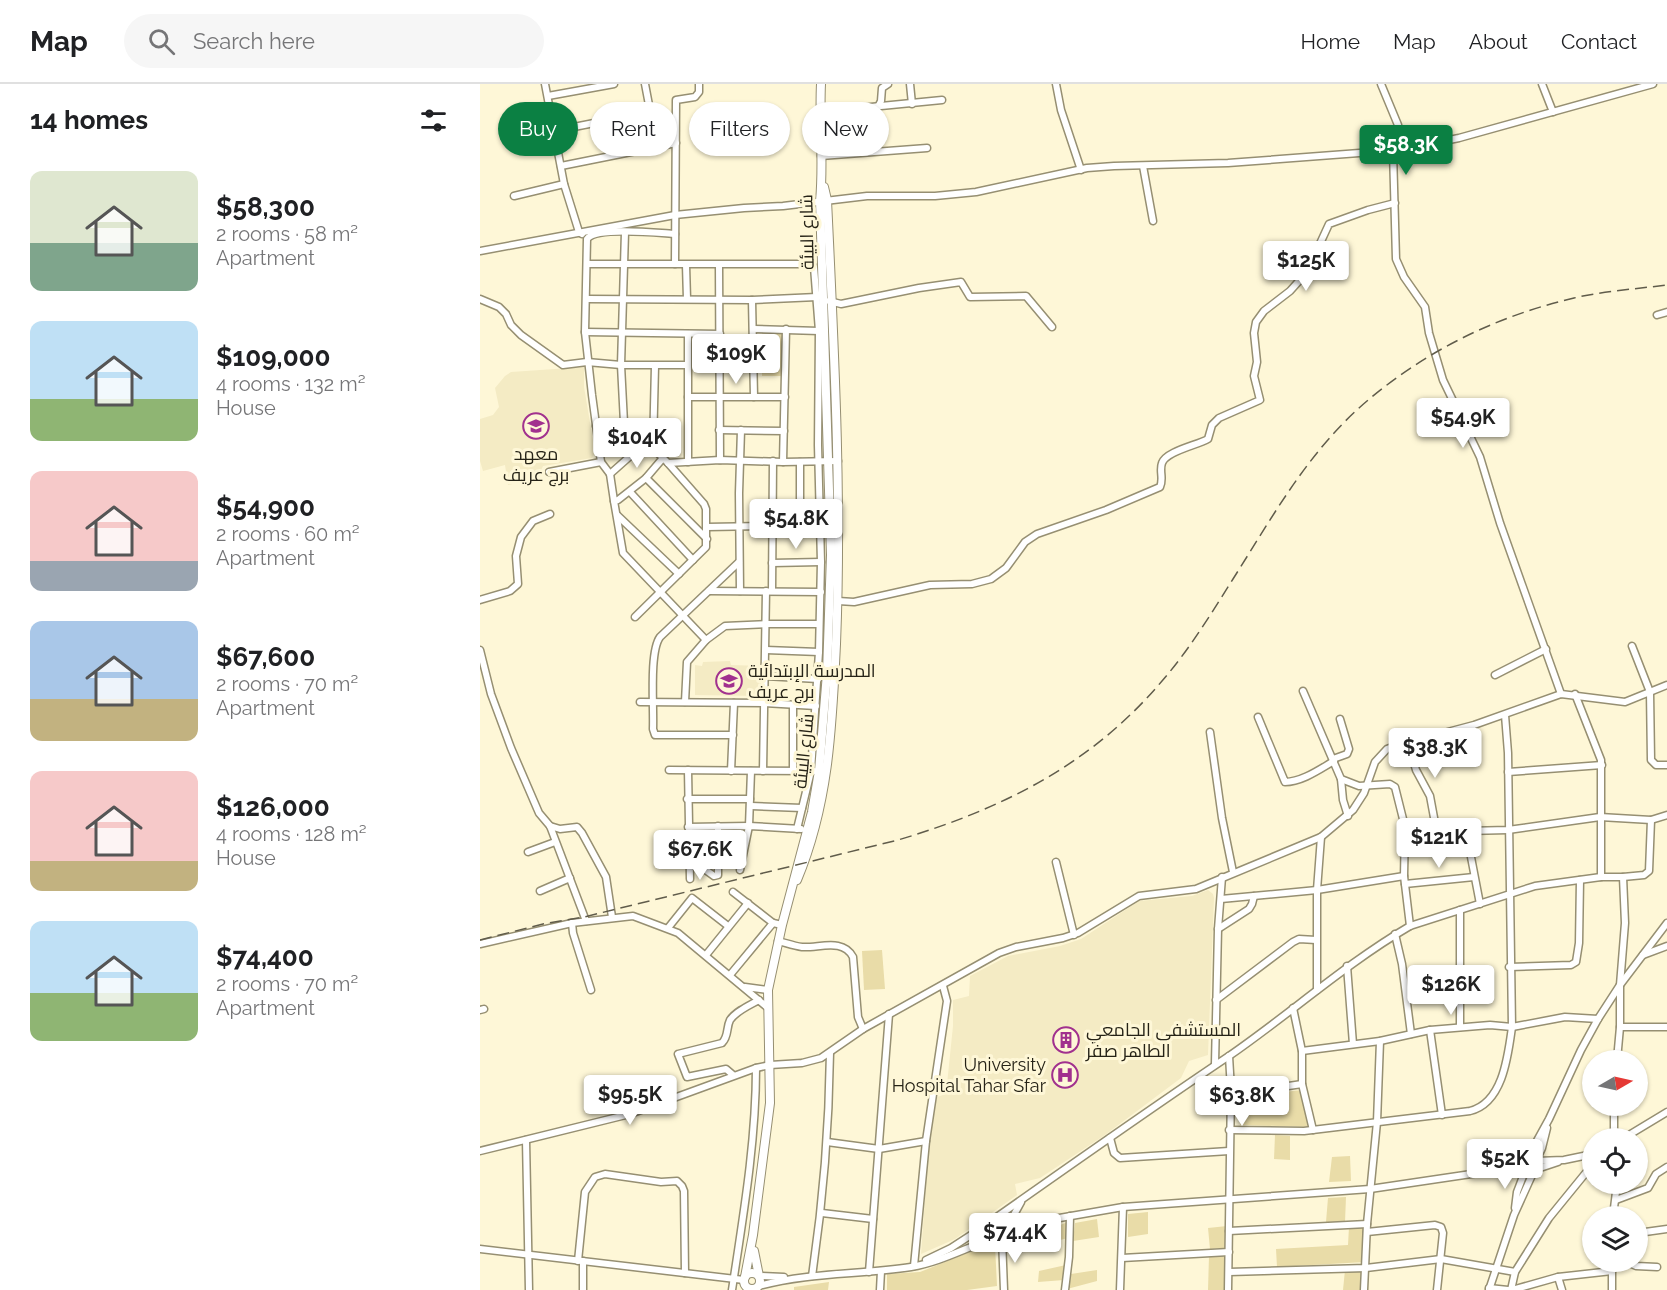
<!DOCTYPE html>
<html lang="en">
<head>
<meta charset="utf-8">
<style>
	:root { --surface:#fff; --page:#f6f6f6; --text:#202124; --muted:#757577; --line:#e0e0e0; --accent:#0b8043 }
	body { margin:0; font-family:Raleway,Cairo,sans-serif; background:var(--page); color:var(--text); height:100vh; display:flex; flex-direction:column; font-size:22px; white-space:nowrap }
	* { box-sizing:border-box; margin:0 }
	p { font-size:20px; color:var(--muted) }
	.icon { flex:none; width:33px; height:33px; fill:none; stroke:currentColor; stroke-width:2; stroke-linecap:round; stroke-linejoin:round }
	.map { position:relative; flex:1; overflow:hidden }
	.panel { display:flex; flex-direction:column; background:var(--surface); width:480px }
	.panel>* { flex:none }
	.hud { position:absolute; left:18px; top:18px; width:570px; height:54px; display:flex; gap:12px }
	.needle { width:39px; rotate:81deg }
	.tools { position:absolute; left:1102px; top:966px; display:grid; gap:12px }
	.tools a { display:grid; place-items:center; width:66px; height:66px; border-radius:50%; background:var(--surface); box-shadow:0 2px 4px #0004; font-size:30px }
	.price { position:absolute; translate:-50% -51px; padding:0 14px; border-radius:6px; background:#fff; color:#222; font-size:20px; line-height:39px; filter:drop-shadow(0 2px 3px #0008) }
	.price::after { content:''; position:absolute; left:50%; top:36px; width:18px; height:14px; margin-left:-9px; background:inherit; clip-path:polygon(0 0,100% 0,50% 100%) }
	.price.selected { background:var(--accent); color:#fff }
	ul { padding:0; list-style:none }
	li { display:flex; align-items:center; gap:18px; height:150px; padding:0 30px }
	li span { display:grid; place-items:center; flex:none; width:168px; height:120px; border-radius:12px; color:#555 }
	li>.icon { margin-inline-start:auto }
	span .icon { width:72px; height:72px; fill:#fffc; stroke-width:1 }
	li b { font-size:26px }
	h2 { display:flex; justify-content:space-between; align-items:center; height:72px; padding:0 30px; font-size:26px }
	.tag { padding:0 21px; border-radius:27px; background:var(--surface); box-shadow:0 2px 4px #0004; font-size:21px; line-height:54px }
	.tag.selected { background:var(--accent); color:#fff }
	header { display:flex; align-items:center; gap:36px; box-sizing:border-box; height:84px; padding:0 30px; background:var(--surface); border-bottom:2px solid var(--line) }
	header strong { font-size:28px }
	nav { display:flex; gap:33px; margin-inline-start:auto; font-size:21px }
	.search { width:420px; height:54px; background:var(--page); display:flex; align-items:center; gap:15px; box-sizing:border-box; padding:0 21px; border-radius:33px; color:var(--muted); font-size:22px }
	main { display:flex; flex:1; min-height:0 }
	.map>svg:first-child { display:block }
</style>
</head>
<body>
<header>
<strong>Map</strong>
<div class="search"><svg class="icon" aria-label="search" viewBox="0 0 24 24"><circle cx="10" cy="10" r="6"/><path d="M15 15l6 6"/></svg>Search here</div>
<nav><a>Home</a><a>Map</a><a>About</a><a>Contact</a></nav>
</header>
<main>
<section class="panel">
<h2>14 homes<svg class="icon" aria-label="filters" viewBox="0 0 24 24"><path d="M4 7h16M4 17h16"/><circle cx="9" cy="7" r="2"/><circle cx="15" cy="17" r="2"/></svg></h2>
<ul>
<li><span style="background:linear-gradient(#dfe7d0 60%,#7fa58c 0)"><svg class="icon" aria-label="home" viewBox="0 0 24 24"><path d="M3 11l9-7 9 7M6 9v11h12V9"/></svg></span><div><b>$58,300</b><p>2 rooms · 58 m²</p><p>Apartment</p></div></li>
<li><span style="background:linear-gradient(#bfe0f5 65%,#8fb573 0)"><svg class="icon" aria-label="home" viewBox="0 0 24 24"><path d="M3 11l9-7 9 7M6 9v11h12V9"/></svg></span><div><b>$109,000</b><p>4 rooms · 132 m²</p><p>House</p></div></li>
<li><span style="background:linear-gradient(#f6c9c9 75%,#9aa5b1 0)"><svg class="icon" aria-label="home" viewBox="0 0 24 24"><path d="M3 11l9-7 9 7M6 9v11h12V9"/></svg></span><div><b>$54,900</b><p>2 rooms · 60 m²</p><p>Apartment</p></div></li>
<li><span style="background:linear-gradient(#a9c7e8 65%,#c2b280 0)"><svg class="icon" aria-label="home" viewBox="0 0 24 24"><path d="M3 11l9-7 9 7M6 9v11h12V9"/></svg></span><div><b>$67,600</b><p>2 rooms · 70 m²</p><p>Apartment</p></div></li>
<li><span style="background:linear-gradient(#f6c9c9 75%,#c2b280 0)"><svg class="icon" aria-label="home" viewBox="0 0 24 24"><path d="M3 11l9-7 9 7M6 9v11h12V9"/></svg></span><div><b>$126,000</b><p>4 rooms · 128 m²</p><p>House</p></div></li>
<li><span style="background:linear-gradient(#bfe0f5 60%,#8fb573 0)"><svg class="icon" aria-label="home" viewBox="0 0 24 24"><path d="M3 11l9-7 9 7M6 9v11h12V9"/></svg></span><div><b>$74,400</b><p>2 rooms · 70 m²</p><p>Apartment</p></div></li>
</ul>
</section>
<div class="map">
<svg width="1187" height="1206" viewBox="0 0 1187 1206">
	<rect width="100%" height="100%" fill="#fef7d7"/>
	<!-- built -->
	<g fill="#f4ebc4">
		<polygon points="104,283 104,303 115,368 112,374 63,382 57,395 28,401 25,381 3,387 0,377 0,335 13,331 19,323 15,304 25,292 31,288"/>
		<polygon points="250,577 251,581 283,582 282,612 215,611 215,581 222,582 223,578"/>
		<polygon points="728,806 733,810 734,814 728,971 709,977 701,994 625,1051 560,1094 535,1100 537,1111 475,1155 441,1170 449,1058 457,1013 466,1010 473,942 473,916 489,912 490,892 528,872 580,862 601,855 659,817 712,812"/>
	</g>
	<!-- green -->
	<g fill="#e9dca8">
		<rect x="282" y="249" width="20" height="43"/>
		<polygon points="402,866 405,905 384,906 382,867"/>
		<polygon points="822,1006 831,1043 760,1041 760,1013"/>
		<polygon points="795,1051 810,1052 810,1076 794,1075"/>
		<polygon points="870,1072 871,1097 849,1098 852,1073"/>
		<polygon points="866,1113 865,1138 846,1138 848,1114"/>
		<polygon points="668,1128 668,1150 648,1153 648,1130"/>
		<polygon points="617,1135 619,1153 593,1157 595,1139"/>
		<polygon points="588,1138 588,1154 560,1161 559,1149"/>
		<polygon points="747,1142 747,1161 744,1164 730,1165 728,1144"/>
		<polygon points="884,1142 885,1178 797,1183 796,1165 868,1161 869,1143"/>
		<polygon points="515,1161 517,1202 487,1206 407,1206 407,1190 440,1188 495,1166"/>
		<polygon points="729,1172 743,1172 746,1175 746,1204 744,1206 728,1206"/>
		<polygon points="586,1181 584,1196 558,1198 559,1187"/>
		<polygon points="881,1185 880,1206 863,1206 865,1186"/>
		<polygon points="617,1186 617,1197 587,1205 591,1190"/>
		<polygon points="349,1198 348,1206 314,1206 314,1203"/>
	</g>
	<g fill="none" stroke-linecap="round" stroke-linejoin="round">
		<!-- minor casing -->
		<g stroke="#968f72" stroke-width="9">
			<g id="minor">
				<polyline points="65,0 84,100 99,148 102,150"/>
				<polyline points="165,0 177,63"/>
				<polyline points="430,0 432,20"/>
				<polyline points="576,0 581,26 601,86"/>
				<polyline points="901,0 918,41 924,65"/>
				<polyline points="1062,0 1073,28"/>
				<polyline points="68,12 134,0"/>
				<polyline points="398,23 401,17 402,4 408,0"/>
				<polyline points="369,25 374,68"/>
				<polyline points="340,28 462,16"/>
				<polyline points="33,55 170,28"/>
				<polyline points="913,67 916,175 924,193 945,223 949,249 963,296 1000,373 1020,439 1081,610"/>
				<polyline points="341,72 447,64"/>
				<polyline points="81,82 196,59"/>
				<polyline points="663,82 673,137"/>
				<polyline points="34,112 84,100"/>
				<polyline points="0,167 195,131 264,124 303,122 387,112 455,112 496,108 607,84 634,82 748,79 919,66 979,54 1173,0"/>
				<polyline points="107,180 330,180 334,183 339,247 338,361 341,478 339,568 331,687 317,745"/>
				<polyline points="195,180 196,16 215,13 219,8 219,0"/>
				<polyline points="206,181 207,215"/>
				<polyline points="239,181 240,376"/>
				<polyline points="0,215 19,223 26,230 31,241 41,251 83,281 107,278 141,281 207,281"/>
				<polyline points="107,215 272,216 337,213"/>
				<polyline points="272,216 274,313"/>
				<polyline points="349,217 361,220 439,204 481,198 490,213 546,212 572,243"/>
				<polyline points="1177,231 1187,228"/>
				<polyline points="274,245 339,247"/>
				<polyline points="105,248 240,250"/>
				<polyline points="208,313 305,313"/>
				<polyline points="144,339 141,281 145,148"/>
				<polyline points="116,342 144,339 151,342 188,379 224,420 226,425 226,463 155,533"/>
				<polyline points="239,346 304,347"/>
				<path d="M166 358 130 390 121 378 112 311 105 248 107 155C116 142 178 149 195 150"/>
				<polyline points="173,364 175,282"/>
				<polyline points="208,378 208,251"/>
				<polyline points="303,378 306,245"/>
				<polyline points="320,378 320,442"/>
				<polyline points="188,379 240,376 303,378 358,377"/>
				<polyline points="69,388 121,378"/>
				<polyline points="130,390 134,417 138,416 166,394 183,374"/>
				<polyline points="166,394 227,455"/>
				<polyline points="150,408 213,476"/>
				<polyline points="134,417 143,469 226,556"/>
				<polyline points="137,431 199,490"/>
				<polyline points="227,443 340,441"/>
				<polyline points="292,479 341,478"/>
				<polyline points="229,507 341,508"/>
				<polyline points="260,507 259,409 261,346"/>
				<polyline points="292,507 293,377"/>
				<polyline points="0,516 30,507 38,500 36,472 41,453 53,437 70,430"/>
				<path d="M358 517 374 518 450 501 492 500 511 495 526 484 545 458 557 450 626 426 680 403C684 395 679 387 682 379 686 367 718 361 728 355L732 341 739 334 780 316 774 292 777 278 774 249 776 238 784 227 810 207 827 188 849 140 888 126 915 119"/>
				<polyline points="1152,562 1170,608 1171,676 1176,681 1187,681"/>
				<polyline points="0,566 11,610 31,664 59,729 70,742 106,837"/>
				<polyline points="286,566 339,568"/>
				<polyline points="1015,591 1066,565"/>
				<polyline points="285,592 338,595"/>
				<polyline points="823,607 861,695 879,702 910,700 915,703 925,743 924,792 930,842"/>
				<polyline points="1095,610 1121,676 1121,793"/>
				<polyline points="160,618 284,619 336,622"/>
				<polyline points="205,618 207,578 226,556 245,542 287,540 339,540"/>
				<path d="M778 633 805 698C822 698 840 685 854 677"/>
				<polyline points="730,648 742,734 753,788"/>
				<path d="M253 651H175L173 645C174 624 169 568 180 553L259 478"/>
				<polyline points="928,658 936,686 950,712 955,739"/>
				<polyline points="853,675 867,670 869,665 860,635"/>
				<polyline points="189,686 334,687"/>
				<polyline points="208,686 210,795"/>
				<polyline points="251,687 254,619"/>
				<polyline points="283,687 286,507"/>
				<polyline points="313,687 313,621"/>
				<polyline points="1028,688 1122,681"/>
				<polyline points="861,695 863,716 868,732"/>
				<polyline points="207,715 270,715"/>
				<polyline points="271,722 322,724"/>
				<polyline points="70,742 80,745 97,743 102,749 126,793 132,833"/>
				<polyline points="208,743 269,742 321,745"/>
				<polyline points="925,743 955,739 976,742 986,747 1028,746 1120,733 1171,736 1187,731"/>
				<polyline points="986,747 1000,820"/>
				<polyline points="48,768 75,758"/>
				<polyline points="209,774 234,792 238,791 238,742"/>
				<polyline points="576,778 594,851"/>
				<polyline points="260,786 269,742 271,687"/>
				<polyline points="1143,793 1164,791 1169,787 1171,736"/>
				<polyline points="925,800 994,793"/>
				<polyline points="60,807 90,794"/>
				<polyline points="253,808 293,839"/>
				<polyline points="741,815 837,806 924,792"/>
				<polyline points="980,826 980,943"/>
				<polyline points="92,839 93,849 111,906"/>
				<polyline points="188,844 212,814 248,842"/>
				<polyline points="738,845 769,825 772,820 774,812"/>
				<polyline points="915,850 922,880 931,950"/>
				<path d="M298 857C306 859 314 862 322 863 340 864 363 854 373 873L378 933 383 945"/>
				<polyline points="0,860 92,839 153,832 198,849 288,924"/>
				<polyline points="226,871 268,819"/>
				<polyline points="1163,871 1187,862"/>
				<polyline points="867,882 873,960"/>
				<polyline points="1029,883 1091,881 1096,878 1099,859 1100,796"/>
				<polyline points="250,891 293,839 302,841"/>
				<polyline points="265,903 288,906"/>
				<polyline points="837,906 837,806 841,753"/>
				<polyline points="736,916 813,858 819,855 836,856"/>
				<polyline points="813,924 822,967 822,1000 833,1046"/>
				<polyline points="0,926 4,925"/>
				<polyline points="1140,943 1187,943"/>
				<polyline points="950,946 962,1031"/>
				<polyline points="822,967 900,957 950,946 1010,941 1032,943 1085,933 1118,935"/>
				<polyline points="735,980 738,845 742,793"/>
				<path d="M253 991 246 985 207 993 198 970 242 959C249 952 246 944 250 936 256 927 270 921 279 916"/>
				<polyline points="751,1006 782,1006 822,1000"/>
				<polyline points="1134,1022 1134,1054"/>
				<polyline points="1067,1044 1062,1064 1056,1077 1084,1076 1113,1070"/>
				<path d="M749 1046 824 1047 990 1027C1023 1019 1028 972 1032 943L1028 669 1025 631"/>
				<polyline points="630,1054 634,1069 640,1074 749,1067"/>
				<polyline points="1144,1054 1187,1028"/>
				<polyline points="46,1056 49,1206"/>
				<polyline points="347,1058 399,1065 446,1057"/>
				<polyline points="0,1067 150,1030 276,984 290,981 322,979 341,974 383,945 519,869 536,863 583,854 598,849 659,812 716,805 841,753 873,726 884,709 895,678 907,665 915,662 994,641 1081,610 1145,618 1187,601"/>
				<circle cx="1050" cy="1082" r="8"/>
				<polyline points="1047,1075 1069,1035 1101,966 1118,935 1140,901 1187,839"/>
				<polyline points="1057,1085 1078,1078"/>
				<polyline points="1136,1116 1168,1104 1176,1090 1187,1083"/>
				<polyline points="1035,1124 1037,1108 1045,1087"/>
				<polyline points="342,1129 393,1135"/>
				<polyline points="1133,1132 1137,1100"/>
				<path d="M514 1135C592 1080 670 1025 749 972 810 930 865 880 930 842L1055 802 1121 793H1143L1145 839 1140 901V943L1137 976"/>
				<circle cx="518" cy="1145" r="10"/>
				<polyline points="523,1136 568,1136 643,1123 890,1105 1025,1085 1044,1086"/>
				<polyline points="530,1138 541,1118"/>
				<polyline points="749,1147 887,1140"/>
				<polyline points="887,1148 955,1141 961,1143 963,1149 957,1206"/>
				<polyline points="1158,1149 1187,1145"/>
				<polyline points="525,1152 562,1139"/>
				<polyline points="522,1154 524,1206"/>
				<polyline points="0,1165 264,1196"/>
				<polyline points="642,1174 749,1168"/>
				<polyline points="446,1176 471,1164 511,1138"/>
				<polyline points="98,1177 105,1108 115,1093 125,1090 181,1098 197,1097 202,1102 204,1107 205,1189"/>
				<polyline points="1147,1178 1156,1182 1177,1183"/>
				<polyline points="434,1182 446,1057 467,917 463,902"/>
				<polyline points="389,1188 409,930"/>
				<polyline points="749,1188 886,1184 961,1175 1035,1188"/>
				<polyline points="279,1192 304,1193"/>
				<path d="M332 1192C343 1118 349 1044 350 969"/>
				<polyline points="1078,1193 1082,1206"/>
				<path d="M279 1202C329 1188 381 1191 431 1183 461 1178 487 1163 515 1154"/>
				<polyline points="1009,1204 1028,1206"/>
				<polyline points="103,1206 103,1177"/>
				<path d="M252 1206C263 1133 276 1058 276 984"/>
				<polyline points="400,1206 401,1187"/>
				<polyline points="585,1206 589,1173 590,1132"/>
				<polyline points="640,1206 643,1123"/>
				<polyline points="748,1206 751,1006 749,972"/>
				<polyline points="884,1206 887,1140 897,1038 900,957"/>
				<polyline points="1009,1206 1034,1131 1053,1089"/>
				<polyline points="1031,1206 1035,1188 1069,1134 1113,1080"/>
				<polyline points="1032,1206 1078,1193 1132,1187"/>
				<polyline points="1132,1206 1132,1178"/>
			</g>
		</g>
		<!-- major casing -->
		<g stroke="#968f72" stroke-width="10">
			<g id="major">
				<path d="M317 796C349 720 352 642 356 560 362 412 354 264 347 116L344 103"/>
				<polyline points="274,1167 279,1192"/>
				<circle cx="272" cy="1197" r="8"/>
				<path d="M265 1193 273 1151 290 1019 288 906 302 841 332 728 339 687 347 589 351 471 340 117C344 78 339 39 341 0"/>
			</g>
		</g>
		<!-- minor -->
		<use href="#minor" stroke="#fff" stroke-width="6"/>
		<!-- major -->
		<use href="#major" stroke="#fff" stroke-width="8"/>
		<!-- rail -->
		<path stroke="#605c4b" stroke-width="1.5" stroke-dasharray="12 6" stroke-linecap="butt" d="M0 856 63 840 104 833 418 756C522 725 611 681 682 597 709 566 731 530 753 495 793 432 829 366 887 317 947 266 1017 232 1094 214 1124 207 1156 205 1187 201"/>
	</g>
	<!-- icons -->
	<defs>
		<g id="school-ring" transform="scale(1.35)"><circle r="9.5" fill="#fef7d7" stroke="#a1318e" stroke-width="1.5"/><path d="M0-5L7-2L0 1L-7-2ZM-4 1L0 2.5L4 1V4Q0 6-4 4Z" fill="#a1318e"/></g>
		<g id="building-ring" transform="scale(1.35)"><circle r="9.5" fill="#fef7d7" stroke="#a1318e" stroke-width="1.5"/><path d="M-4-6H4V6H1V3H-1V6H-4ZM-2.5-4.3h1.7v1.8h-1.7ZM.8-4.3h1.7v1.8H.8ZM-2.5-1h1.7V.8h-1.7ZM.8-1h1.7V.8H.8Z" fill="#a1318e"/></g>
		<g id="hospital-ring" transform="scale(1.35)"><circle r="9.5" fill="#fef7d7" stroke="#a1318e" stroke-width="1.5"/><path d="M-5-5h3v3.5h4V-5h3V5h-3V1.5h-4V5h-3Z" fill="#a1318e"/></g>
	</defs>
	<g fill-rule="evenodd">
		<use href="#school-ring" x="56" y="342"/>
		<use href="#school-ring" x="249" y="597"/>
		<use href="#building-ring" x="586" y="956"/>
		<use href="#hospital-ring" x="585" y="991"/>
	</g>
	<g text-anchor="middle" stroke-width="6" stroke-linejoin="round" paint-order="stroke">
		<!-- street labels -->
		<g font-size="18" fill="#262317" stroke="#fef7d7">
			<text transform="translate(327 148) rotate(-91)" y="6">شارع البيئة</text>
			<text transform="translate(324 667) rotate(-84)" y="6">شارع البيئة</text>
		</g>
		<!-- poi labels -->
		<g font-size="18" fill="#262317" stroke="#fef7d7" text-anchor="start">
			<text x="56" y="376" text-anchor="middle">معهد<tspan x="56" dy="21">برج عريف</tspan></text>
			<text x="268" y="593">المدرسة الإبتدائية<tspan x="268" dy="21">برج عريف</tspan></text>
			<text x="606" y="952">المستشفى الجامعي<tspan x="606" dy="21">الطاهر صفر</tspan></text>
			<text x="566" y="987" text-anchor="end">University<tspan x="566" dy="21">Hospital Tahar Sfar</tspan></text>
		</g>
	</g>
</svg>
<div class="tools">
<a><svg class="needle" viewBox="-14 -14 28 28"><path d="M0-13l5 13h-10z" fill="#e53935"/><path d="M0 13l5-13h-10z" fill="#757577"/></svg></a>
<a><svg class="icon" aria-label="locate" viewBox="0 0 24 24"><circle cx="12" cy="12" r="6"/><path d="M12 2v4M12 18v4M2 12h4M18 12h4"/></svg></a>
<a><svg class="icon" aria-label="layers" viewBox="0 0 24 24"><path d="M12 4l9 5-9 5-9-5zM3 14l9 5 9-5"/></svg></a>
</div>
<b class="price selected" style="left:926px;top:92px">$58.3K</b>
<b class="price" style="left:826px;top:208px">$125K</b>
<b class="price" style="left:256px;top:301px">$109K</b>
<b class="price" style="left:983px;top:365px">$54.9K</b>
<b class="price" style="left:157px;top:385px">$104K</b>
<b class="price" style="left:316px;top:466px">$54.8K</b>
<b class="price" style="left:955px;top:695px">$38.3K</b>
<b class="price" style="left:959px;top:785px">$121K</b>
<b class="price" style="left:220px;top:797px">$67.6K</b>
<b class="price" style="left:971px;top:932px">$126K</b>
<b class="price" style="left:150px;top:1042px">$95.5K</b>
<b class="price" style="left:762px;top:1043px">$63.8K</b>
<b class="price" style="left:1025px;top:1106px">$52K</b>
<b class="price" style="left:535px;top:1180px">$74.4K</b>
<div class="hud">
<a class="tag selected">Buy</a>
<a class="tag">Rent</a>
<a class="tag">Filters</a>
<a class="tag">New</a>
</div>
</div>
</main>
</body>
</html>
